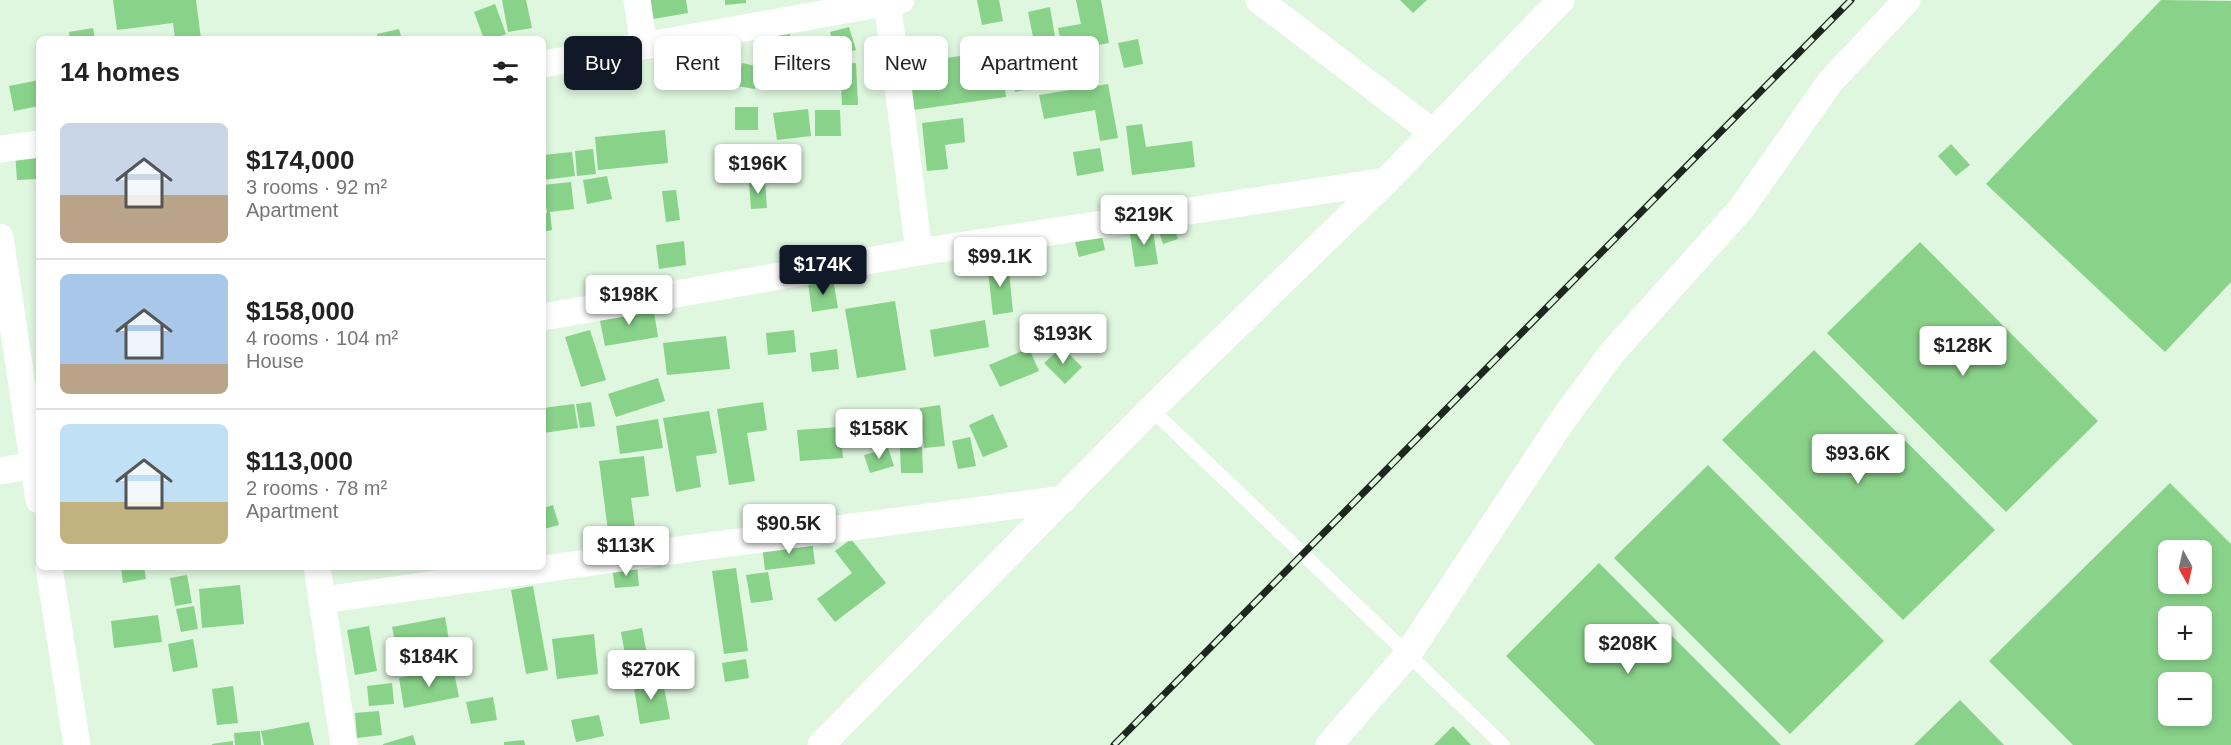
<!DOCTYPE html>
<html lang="en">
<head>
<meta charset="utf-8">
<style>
	:root { --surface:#fff; --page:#f6f6f6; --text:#222; --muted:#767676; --line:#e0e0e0; --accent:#111827 }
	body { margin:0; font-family:Arial,sans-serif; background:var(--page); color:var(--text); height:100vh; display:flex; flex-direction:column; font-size:22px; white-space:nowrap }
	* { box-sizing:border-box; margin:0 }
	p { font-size:20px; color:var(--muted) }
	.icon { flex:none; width:33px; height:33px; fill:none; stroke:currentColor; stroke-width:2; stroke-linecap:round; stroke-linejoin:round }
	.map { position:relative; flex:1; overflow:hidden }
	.drawer { position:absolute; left:36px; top:36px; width:510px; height:534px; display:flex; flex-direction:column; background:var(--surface); border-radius:9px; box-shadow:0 3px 9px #0003 }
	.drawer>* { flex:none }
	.banner { position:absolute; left:564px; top:36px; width:570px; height:54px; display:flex; gap:12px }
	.needle { width:39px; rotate:172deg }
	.tools { position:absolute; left:2158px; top:540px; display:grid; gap:12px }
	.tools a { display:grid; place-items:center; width:54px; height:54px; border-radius:9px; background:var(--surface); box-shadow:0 3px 9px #0003; font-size:30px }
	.price { position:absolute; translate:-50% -51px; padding:0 14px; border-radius:6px; background:#fff; color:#222; font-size:20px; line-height:39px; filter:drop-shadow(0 2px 3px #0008) }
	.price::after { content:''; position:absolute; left:50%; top:36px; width:18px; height:14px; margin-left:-9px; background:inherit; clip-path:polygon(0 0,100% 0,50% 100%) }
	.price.on { background:var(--accent); color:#fff }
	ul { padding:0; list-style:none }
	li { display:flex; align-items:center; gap:18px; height:150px; padding:0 24px }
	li+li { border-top:2px solid var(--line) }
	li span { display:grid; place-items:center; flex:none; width:168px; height:120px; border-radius:9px; color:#555 }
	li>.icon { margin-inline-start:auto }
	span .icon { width:72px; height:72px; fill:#fffc; stroke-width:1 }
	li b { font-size:26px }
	h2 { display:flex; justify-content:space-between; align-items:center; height:72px; padding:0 24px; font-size:26px }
	.tag { padding:0 21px; border-radius:9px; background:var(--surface); box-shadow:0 3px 9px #0003; font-size:21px; line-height:54px }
	.tag.on { background:var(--accent); color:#fff }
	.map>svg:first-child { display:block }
</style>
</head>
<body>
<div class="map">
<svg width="2231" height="745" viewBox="0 0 2231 745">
	<rect width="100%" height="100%" fill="#dff6df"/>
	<!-- building -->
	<g fill="#89d28a" fill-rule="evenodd">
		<polygon points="113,0 196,0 201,39 175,39 173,23 117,30"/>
		<polygon points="502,0 526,0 532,28 508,32"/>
		<polygon points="644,0 686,0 688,13 647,20"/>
		<polygon points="725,0 746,0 746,3 725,5"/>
		<polygon points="977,0 999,0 1003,21 982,25"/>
		<polygon points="1076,0 1101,0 1109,43 1063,52 1058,28 1081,24"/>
		<polygon points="1400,0 1427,0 1413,13"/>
		<polygon points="2161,0 2231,1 2231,282 2165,352 1986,184"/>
		<polygon points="495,4 506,34 494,39 484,39 474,12"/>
		<polygon points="1050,7 1056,43 1035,47 1028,12"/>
		<polygon points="849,27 856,50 836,55 830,32"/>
		<polygon points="93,28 95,39 70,39 69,32"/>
		<polygon points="399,29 402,39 378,39 377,34"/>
		<polygon points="790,34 794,59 772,63 768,37"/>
		<polygon points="1138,39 1143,64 1124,68 1118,43"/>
		<polygon points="1032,47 1040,87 1015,92 1008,51"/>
		<polygon points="1000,50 1006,97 913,110 906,64"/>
		<polygon points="742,63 760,67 755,89 737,86"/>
		<polygon points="856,63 858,105 842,105 840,64"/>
		<polygon points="39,80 39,106 14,111 9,86"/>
		<polygon points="1108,84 1118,138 1100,141 1095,110 1044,119 1039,95"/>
		<rect x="735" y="107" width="23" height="23"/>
		<polygon points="808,109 811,136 777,140 773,113"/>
		<polygon points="815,110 840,110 841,136 815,136"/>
		<polygon points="963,118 965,142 945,145 948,169 927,171 922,123"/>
		<polygon points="1142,124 1146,147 1192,141 1195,167 1132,175 1126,126"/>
		<polygon points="665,130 668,163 598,170 595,137"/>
		<polygon points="1951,144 1970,165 1956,176 1938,156"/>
		<polygon points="1100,148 1104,171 1077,176 1073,152"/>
		<polygon points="593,149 596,174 577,176 575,151"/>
		<polygon points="39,151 39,179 17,180 15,153"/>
		<polygon points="572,152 575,176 543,180 543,155"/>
		<polygon points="607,176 612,199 587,204 583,180"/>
		<polygon points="765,181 767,208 751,209 749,182"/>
		<polygon points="571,182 574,209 550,212 552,230 543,232 543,213 547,213 543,185"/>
		<polygon points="676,190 680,220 666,222 662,191"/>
		<polygon points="1170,215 1178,239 1163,244 1155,220"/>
		<polygon points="1152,224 1158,264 1135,267 1129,228"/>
		<polygon points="1101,231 1105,250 1079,257 1074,238"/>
		<polygon points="684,241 686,265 659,269 656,245"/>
		<polygon points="1920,242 2098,421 2006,512 1827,333"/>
		<polygon points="1008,261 1013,312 993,315 987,263"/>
		<polygon points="833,279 838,308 812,312 808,283"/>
		<polygon points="895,301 906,370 857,378 845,309"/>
		<polygon points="653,306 658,337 605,346 599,316"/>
		<polygon points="985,320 989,347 934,357 930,330"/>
		<polygon points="590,330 606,380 581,387 565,337"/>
		<polygon points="794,330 796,352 768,355 766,333"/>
		<polygon points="726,336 730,369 667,375 663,343"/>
		<polygon points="1062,347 1082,367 1065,384 1044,363"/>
		<polygon points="1029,348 1039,371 1000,387 989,365"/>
		<polygon points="837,349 839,369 812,372 810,353"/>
		<polygon points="1814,350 1995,530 1903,620 1722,440"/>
		<polygon points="658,378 665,401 616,417 608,394"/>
		<polygon points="591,402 595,426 580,428 576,404"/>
		<polygon points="763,402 767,430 747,433 755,481 729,485 717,409"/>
		<polygon points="574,404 578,428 543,433 543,408"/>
		<polygon points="940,405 945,446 924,448 920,408"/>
		<polygon points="709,411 717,453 696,456 701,487 676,492 663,418"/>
		<polygon points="993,414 1008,447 983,457 969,425"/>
		<polygon points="658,419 663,448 620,454 616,426"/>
		<polygon points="840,427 843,458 800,461 797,430"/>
		<polygon points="970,437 976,466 958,469 952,441"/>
		<polygon points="922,447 923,473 901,473 900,448"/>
		<polygon points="888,448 894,466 870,473 864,455"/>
		<polygon points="644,456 649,496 631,498 635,528 608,531 599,461"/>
		<polygon points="1708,465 1884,641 1790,734 1614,558"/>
		<path d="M2170 483 2231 544V745H2073L1989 661ZM2169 550H2202V584H2169ZM2169 616H2202V650H2169ZM2169 682H2202V716H2169Z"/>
		<polygon points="553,505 559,525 544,529 543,508"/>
		<polygon points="851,539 886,583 835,622 817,599 852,573 835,551"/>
		<polygon points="812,540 815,564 765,570 762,546"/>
		<polygon points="1599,563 1781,745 1595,745 1506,656"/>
		<polygon points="637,566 639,586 615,588 612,568"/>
		<polygon points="121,567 144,567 146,579 123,583"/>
		<polygon points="736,568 748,651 724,654 712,571"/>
		<polygon points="768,572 773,600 751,603 746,575"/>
		<polygon points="187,575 192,603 175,606 170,578"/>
		<polygon points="240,585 244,624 202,628 199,589"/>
		<polygon points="533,586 548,670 526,674 511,590"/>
		<polygon points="194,606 198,629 181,632 176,609"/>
		<polygon points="158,615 162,642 114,648 111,621"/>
		<polygon points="445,617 453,664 429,668 425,645 397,650 392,627"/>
		<polygon points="369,626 377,671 355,675 347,630"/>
		<polygon points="642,628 649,665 628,670 621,632"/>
		<polygon points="594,634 598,674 557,679 552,639"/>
		<polygon points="193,639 198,667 173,672 168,644"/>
		<polygon points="746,659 749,678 725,682 722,663"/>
		<polygon points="453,667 459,697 404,708 399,678"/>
		<polygon points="662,677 670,719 640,724 633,682"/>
		<polygon points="392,683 394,704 369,706 367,686"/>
		<polygon points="233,686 238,723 217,725 212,689"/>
		<polygon points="493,697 497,720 471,724 466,702"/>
		<polygon points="1960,700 2004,745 1914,745"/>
		<polygon points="379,711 382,735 357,738 355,713"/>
		<polygon points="599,715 604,736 576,742 571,720"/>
		<polygon points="309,722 314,745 264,745 261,731"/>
		<polygon points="1453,726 1471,745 1434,745"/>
		<polygon points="260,731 261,745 235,745 234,733"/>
		<polygon points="413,735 416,745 383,745 383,744"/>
		<polygon points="524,740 525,745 504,745 504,742"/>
		<polygon points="233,741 233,745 212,745 212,744"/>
	</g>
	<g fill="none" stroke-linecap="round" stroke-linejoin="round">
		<!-- lane -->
		<polyline stroke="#fff" stroke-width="14" points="1151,409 1503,745"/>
		<!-- street -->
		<g stroke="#fff" stroke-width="27">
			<polyline points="637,0 644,46"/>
			<polyline points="887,0 919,252"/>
			<polyline points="1259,0 1432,132"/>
			<polyline points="543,64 901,0"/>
			<polyline points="0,149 39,144"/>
			<polyline points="0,237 39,500"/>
			<polyline points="543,317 919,252 1386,181"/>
			<polyline points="0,471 34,465"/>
			<polyline points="49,567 77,745"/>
			<polyline points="317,567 344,745"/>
			<polyline points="323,600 700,547 1064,499"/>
			<polyline points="821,745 1151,409 1386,181 1561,0"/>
			<polyline points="1329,745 1408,654 1560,424 1611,354 1741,209 1830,82 1907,0"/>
		</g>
		<!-- rail casing -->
		<g stroke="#1e271e" stroke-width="7">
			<polyline id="rail" points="1114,745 1851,0"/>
		</g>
		<!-- rail -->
		<use href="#rail" stroke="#dff6df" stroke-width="4.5" stroke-dasharray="14" stroke-linecap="butt"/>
	</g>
</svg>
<div class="tools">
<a><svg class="needle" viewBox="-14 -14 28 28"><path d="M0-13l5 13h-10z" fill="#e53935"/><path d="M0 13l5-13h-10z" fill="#767676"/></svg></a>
<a>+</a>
<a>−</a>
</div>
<b class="price" style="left:758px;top:195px">$196K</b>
<b class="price" style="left:1144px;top:246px">$219K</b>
<b class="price" style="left:1000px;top:288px">$99.1K</b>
<b class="price on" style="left:823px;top:296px">$174K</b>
<b class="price" style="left:629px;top:326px">$198K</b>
<b class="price" style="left:1063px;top:365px">$193K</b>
<b class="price" style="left:1963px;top:377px">$128K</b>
<b class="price" style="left:879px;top:460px">$158K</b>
<b class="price" style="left:1858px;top:485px">$93.6K</b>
<b class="price" style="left:789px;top:555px">$90.5K</b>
<b class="price" style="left:626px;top:577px">$113K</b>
<b class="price" style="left:1628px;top:675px">$208K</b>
<b class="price" style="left:429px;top:688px">$184K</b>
<b class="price" style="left:651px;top:701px">$270K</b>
<div class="banner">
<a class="tag on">Buy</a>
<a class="tag">Rent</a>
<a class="tag">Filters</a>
<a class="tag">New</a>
<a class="tag">Apartment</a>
</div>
<section class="drawer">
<h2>14 homes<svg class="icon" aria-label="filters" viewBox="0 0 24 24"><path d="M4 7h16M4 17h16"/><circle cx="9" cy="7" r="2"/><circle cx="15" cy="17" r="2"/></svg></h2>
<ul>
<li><span style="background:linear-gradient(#c9d6e8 60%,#b9a48a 0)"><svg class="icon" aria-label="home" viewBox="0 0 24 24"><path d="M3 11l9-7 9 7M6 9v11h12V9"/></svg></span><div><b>$174,000</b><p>3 rooms · 92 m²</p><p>Apartment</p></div></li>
<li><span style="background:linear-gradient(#a9c7e8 75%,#b9a48a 0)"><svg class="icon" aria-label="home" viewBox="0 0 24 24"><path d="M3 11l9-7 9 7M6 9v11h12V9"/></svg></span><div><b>$158,000</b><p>4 rooms · 104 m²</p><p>House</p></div></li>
<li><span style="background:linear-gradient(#bfe0f5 65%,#c2b280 0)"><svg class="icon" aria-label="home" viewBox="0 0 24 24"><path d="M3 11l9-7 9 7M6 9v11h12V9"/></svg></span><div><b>$113,000</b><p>2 rooms · 78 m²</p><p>Apartment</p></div></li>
</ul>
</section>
</div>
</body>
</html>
